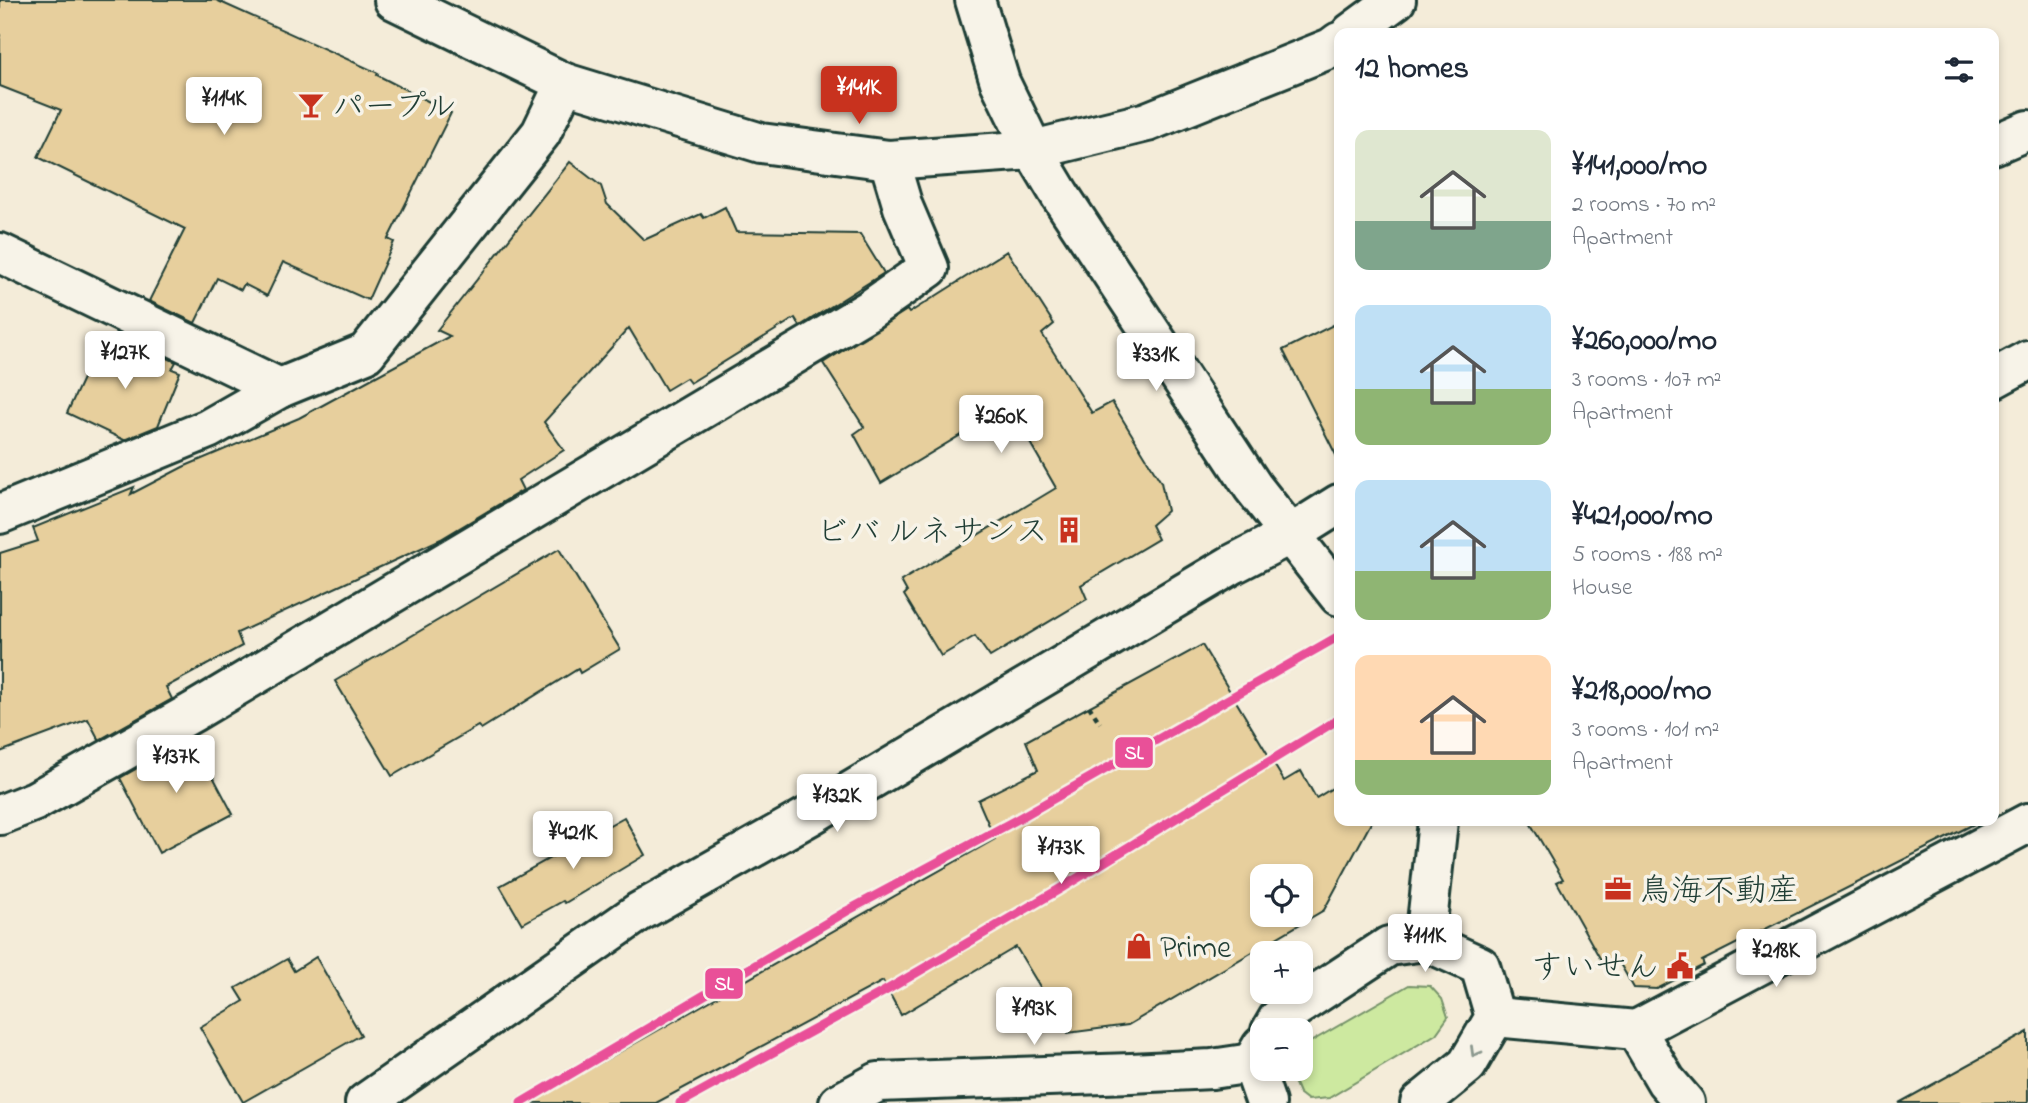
<!DOCTYPE html>
<html lang="en">
<head>
<meta charset="utf-8">
<style>
	:root { --surface:#fff; --page:#f2f2f3; --text:#1f2937; --muted:#747a83; --accent:#c8321e }
	body { margin:0; font-family:"Indie Flower","Klee One",sans-serif; background:var(--page); color:var(--text); height:100vh; display:flex; flex-direction:column; font-size:26px; white-space:nowrap }
	* { box-sizing:border-box; margin:0 }
	p { font-size:23px; color:var(--muted) }
	.icon { flex:none; width:38px; height:38px; fill:none; stroke:currentColor; stroke-width:2; stroke-linecap:round; stroke-linejoin:round }
	.map { position:relative; flex:1; overflow:hidden }
	.side { position:absolute; left:1334px; top:28px; width:665px; height:798px; display:flex; flex-direction:column; background:var(--surface); border-radius:14px; box-shadow:0 4px 10px #0003 }
	.side>* { flex:none }
	.tools { position:absolute; left:1250px; top:864px; display:grid; gap:14px }
	.tools a { display:grid; place-items:center; width:63px; height:63px; border-radius:14px; background:var(--surface); box-shadow:0 4px 10px #0003; font-size:35px }
	.price { position:absolute; translate:-50% -60px; padding:0 16px; border-radius:7px; background:#fff; color:#222; font-size:23px; line-height:46px; filter:drop-shadow(0 2px 4px #0008) }
	.price::after { content:''; position:absolute; left:50%; top:42px; width:21px; height:16px; margin-left:-10px; background:inherit; clip-path:polygon(0 0,100% 0,50% 100%) }
	.price.active { background:var(--accent); color:#fff }
	ul { padding:0; list-style:none }
	li { display:flex; align-items:center; gap:21px; height:175px; padding:0 21px }
	li span { display:grid; place-items:center; flex:none; width:196px; height:140px; border-radius:14px; color:#555 }
	li>.icon { margin-inline-start:auto }
	span .icon { width:84px; height:84px; fill:#fffc; stroke-width:1 }
	li b { font-size:30px }
	h2 { display:flex; justify-content:space-between; align-items:center; height:84px; padding:0 21px; font-size:30px }
	.map>svg:first-child { display:block }
</style>
</head>
<body>
<div class="map">
<svg width="2028" height="1103" viewBox="0 0 2028 1103">
	<rect width="100%" height="100%" fill="#f4ecd9"/>
	<filter id="ink" filterUnits="userSpaceOnUse"><feTurbulence type="fractalNoise" baseFrequency=".0143" numOctaves="2"/><feDisplacementMap in="SourceGraphic" scale="14" xChannelSelector="R" yChannelSelector="G"/><feConvolveMatrix kernelMatrix="1 2 1 2 8 2 1 2 1" color-interpolation-filters="sRGB"/></filter>
	<g filter="url(#ink)">
		<!-- green -->
		<polygon fill="#cde9a0" stroke="#76936a" stroke-width="2" points="1409,985 1430,986 1442,999 1448,1017 1436,1034 1329,1098 1308,1100 1299,1093 1290,1072 1290,1069 1300,1069 1300,1048"/>
		<!-- building -->
		<g fill="#e7cf9d" stroke="#1f3d34" stroke-width="2" fill-rule="evenodd">
			<polygon points="0,0 216,0 378,73 377,75 451,113 388,239 394,242 368,300 283,262 267,296 244,284 241,290 217,278 195,323 149,301 185,229 38,157 61,110 0,86"/>
			<polygon points="570,162 601,186 607,204 644,240 701,214 704,218 725,207 736,232 860,234 884,273 800,326 795,318 690,383 686,378 666,390 629,328 544,422 564,450 518,480 523,490 441,539 237,633 242,646 166,687 172,699 99,740 88,719 0,752 0,553 38,541 33,528 134,487 131,494 183,467 299,418 450,336 437,330"/>
			<polygon points="1007,251 1054,324 1042,334 1092,413 1112,402 1161,482 1167,511 1151,525 1158,539 1081,585 1087,599 990,657 975,636 941,656 904,595 907,592 901,581 1056,488 1009,406 881,483 854,434 864,427 823,363 907,310 909,313"/>
			<polygon points="1339,322 1339,461 1283,350"/>
			<polygon points="130,340 176,362 172,369 180,372 158,426 124,440 67,413 96,350 117,359 122,346 126,347"/>
			<polygon points="559,549 620,649 580,673 578,669 481,729 478,726 392,776 335,681"/>
			<path d="M1202 645 1284 781 1301 771 1316 798 1339 784V821H1372L1324 910 1128 1025 1068 1033 1016 947 901 1015 883 981 656 1103H530L995 839 978 800 1038 770 1026 741ZM1262 877H1300V915H1262Z"/>
			<polygon points="192,737 233,814 159,853 120,778"/>
			<polygon points="624,817 645,855 565,903 563,901 522,924 500,886"/>
			<polygon points="1529,821 1980,821 1702,961 1704,965 1657,989 1634,988 1619,962 1606,969 1557,882 1563,879"/>
			<polygon points="316,957 361,1035 243,1102 200,1027 244,1001 236,988 287,959 294,971"/>
			<polygon points="2028,1032 2028,1103 1899,1103"/>
		</g>
		<g fill="none" stroke-linecap="round" stroke-linejoin="round">
			<!-- minor casing -->
			<g stroke="#1f3d34" stroke-width="44">
				<g id="minor">
					<polyline points="975,0 1000,82 1033,150"/>
					<polyline points="1993,145 2028,130"/>
					<polyline points="0,253 280,388 366,353 541,133 565,83"/>
					<polyline points="1993,379 2028,360"/>
					<polyline points="0,514 208,429 280,388"/>
					<polyline points="1291,534 1339,504"/>
					<polyline points="0,815 35,801 193,712 869,310 929,268 903,207 889,160"/>
					<polyline points="1495,1017 1636,1030 2028,823"/>
					<polyline points="1636,1030 1666,1081 1685,1103"/>
				</g>
			</g>
			<!-- tertiary casing -->
			<g stroke="#1f3d34" stroke-width="44">
				<g id="tertiary">
					<polyline points="394,0 565,83 761,143 889,160 1033,150 1147,122 1331,48 1339,42"/>
					<polyline points="1351,33 1396,0"/>
					<polyline points="1033,150 1060,195 1253,487 1339,596"/>
					<polyline points="1425,941 1438,821"/>
					<polyline points="1271,1031 1278,1019 1389,946 1425,941 1480,966 1495,1017 1467,1065 1420,1103"/>
					<polyline points="1262,1046 1252,1063 1266,1103"/>
					<polyline points="365,1103 639,912 811,815 1233,564 1291,534"/>
					<polyline points="839,1103 878,1082 1131,1073 1212,1069 1252,1063"/>
				</g>
			</g>
			<!-- path -->
			<polyline stroke="#1f3d34" stroke-width="4.5" stroke-dasharray="5 5" stroke-linecap="butt" points="1089,706 1100,723"/>
			<!-- minor -->
			<use href="#minor" stroke="#f7f3e8" stroke-width="38"/>
			<!-- tertiary -->
			<use href="#tertiary" stroke="#f7f3e8" stroke-width="38"/>
			<!-- rail-1 casing -->
			<g stroke="#f7f3e8" stroke-width="14">
				<g id="rail-1">
					<polyline points="521,1103 847,911 1016,820 1339,636"/>
					<polyline points="680,1103 885,991 1058,890 1339,719"/>
				</g>
			</g>
			<!-- rail-1 -->
			<use href="#rail-1" stroke="#e95098" stroke-width="9"/>
		</g>
		<!-- one-way arrows -->
		<defs><path id="oneway-chevron" d="M-2-3.5L2.5 0L-2 3.5" fill="none" stroke-width="1.6" stroke-linecap="round" stroke-linejoin="round" transform="scale(1.75)"/></defs>
		<use stroke="#8b988e" href="#oneway-chevron" transform="translate(1475 1052) rotate(120)"/>
	</g>
	<!-- icons -->
	<defs>
		<g id="bar-bare" transform="scale(2.1)"><path d="M-6-5H6L.8 .8V4.5H3.5V6h-7V4.5H-.8V.8Z" fill="#c8321e" stroke="#f7f3e8" stroke-width="2.5" paint-order="stroke"/></g>
		<g id="building-bare" transform="scale(2.1)"><path d="M-4-6H4V6H1V3H-1V6H-4ZM-2.5-4.3h1.7v1.8h-1.7ZM.8-4.3h1.7v1.8H.8ZM-2.5-1h1.7V.8h-1.7ZM.8-1h1.7V.8H.8Z" fill="#c8321e" stroke="#f7f3e8" stroke-width="2.5" paint-order="stroke"/></g>
		<g id="office-bare" transform="scale(2.1)"><path d="M-6-3h4V-5.5h4V-3h4V5H-6ZM-1-4.5V-3h2v-1.5ZM-6 0V1H6V0Z" fill="#c8321e" stroke="#f7f3e8" stroke-width="2.5" paint-order="stroke"/></g>
		<g id="shop-bare" transform="scale(2.1)"><path d="M-5-2.5h2.3a2.7 3.5 0 0 1 5.4 0H5L5.5 6h-11ZM-1.5-2.5h3a1.5 2.3 0 0 0-3 0Z" fill="#c8321e" stroke="#f7f3e8" stroke-width="2.5" paint-order="stroke"/></g>
		<g id="civic-bare" transform="scale(2.1)"><path d="M-.6-6.5H3V-4.5H.6V-3L4-1V1h2V6H-6V1h2V-1L-.6-3ZM-1.2 2.5V6h2.4V2.5Z" fill="#c8321e" stroke="#f7f3e8" stroke-width="2.5" paint-order="stroke"/></g>
	</defs>
	<g fill-rule="evenodd">
		<use href="#bar-bare" x="311" y="105"/>
		<use href="#building-bare" x="1069" y="530"/>
		<use href="#office-bare" x="1618" y="889"/>
		<use href="#shop-bare" x="1139" y="946"/>
		<use href="#civic-bare" x="1680" y="966"/>
	</g>
	<g text-anchor="middle" stroke-width="7" stroke-linejoin="round" paint-order="stroke">
		<!-- poi labels -->
		<g font-size="32" fill="#1f3d34" stroke="#f7f3e8" text-anchor="start">
			<text x="332" y="116">パープル</text>
			<text x="1048" y="541" text-anchor="end">ビバ ルネサンス</text>
			<text x="1639" y="900">鳥海不動産</text>
			<text x="1160" y="957">Prime</text>
			<text x="1659" y="977" text-anchor="end">すいせん</text>
		</g>
	</g>
	<g stroke="#f7f3e8" stroke-width="2.5">
		<rect x="1114" y="736" width="40" height="33" rx="7" fill="#e95098"/>
		<rect x="704" y="967" width="40" height="33" rx="7" fill="#e95098"/>
	</g>
	<g font-size="19" text-anchor="middle" font-weight="bold" fill="#fff">
		<text x="1134" y="759">SL</text>
		<text x="724" y="990">SL</text>
	</g>
</svg>
<div class="tools">
<a><svg class="icon" aria-label="locate" viewBox="0 0 24 24"><circle cx="12" cy="12" r="6"/><path d="M12 2v4M12 18v4M2 12h4M18 12h4"/></svg></a>
<a>+</a>
<a>−</a>
</div>
<b class="price active" style="left:859px;top:126px">¥141K</b>
<b class="price" style="left:224px;top:137px">¥114K</b>
<b class="price" style="left:125px;top:391px">¥127K</b>
<b class="price" style="left:1156px;top:393px">¥331K</b>
<b class="price" style="left:1001px;top:455px">¥260K</b>
<b class="price" style="left:176px;top:795px">¥137K</b>
<b class="price" style="left:837px;top:834px">¥132K</b>
<b class="price" style="left:573px;top:871px">¥421K</b>
<b class="price" style="left:1061px;top:886px">¥173K</b>
<b class="price" style="left:1425px;top:974px">¥111K</b>
<b class="price" style="left:1776px;top:989px">¥218K</b>
<b class="price" style="left:1034px;top:1047px">¥193K</b>
<section class="side">
<h2>12 homes<svg class="icon" aria-label="filters" viewBox="0 0 24 24"><path d="M4 7h16M4 17h16"/><circle cx="9" cy="7" r="2"/><circle cx="15" cy="17" r="2"/></svg></h2>
<ul>
<li><span style="background:linear-gradient(#dfe7d0 65%,#7fa58c 0)"><svg class="icon" aria-label="home" viewBox="0 0 24 24"><path d="M3 11l9-7 9 7M6 9v11h12V9"/></svg></span><div><b>¥141,000/mo</b><p>2 rooms · 70 m²</p><p>Apartment</p></div></li>
<li><span style="background:linear-gradient(#bfe0f5 60%,#8fb573 0)"><svg class="icon" aria-label="home" viewBox="0 0 24 24"><path d="M3 11l9-7 9 7M6 9v11h12V9"/></svg></span><div><b>¥260,000/mo</b><p>3 rooms · 107 m²</p><p>Apartment</p></div></li>
<li><span style="background:linear-gradient(#bfe0f5 65%,#8fb573 0)"><svg class="icon" aria-label="home" viewBox="0 0 24 24"><path d="M3 11l9-7 9 7M6 9v11h12V9"/></svg></span><div><b>¥421,000/mo</b><p>5 rooms · 188 m²</p><p>House</p></div></li>
<li><span style="background:linear-gradient(#ffd9b3 75%,#8fb573 0)"><svg class="icon" aria-label="home" viewBox="0 0 24 24"><path d="M3 11l9-7 9 7M6 9v11h12V9"/></svg></span><div><b>¥218,000/mo</b><p>3 rooms · 101 m²</p><p>Apartment</p></div></li>
</ul>
</section>
</div>
</body>
</html>
